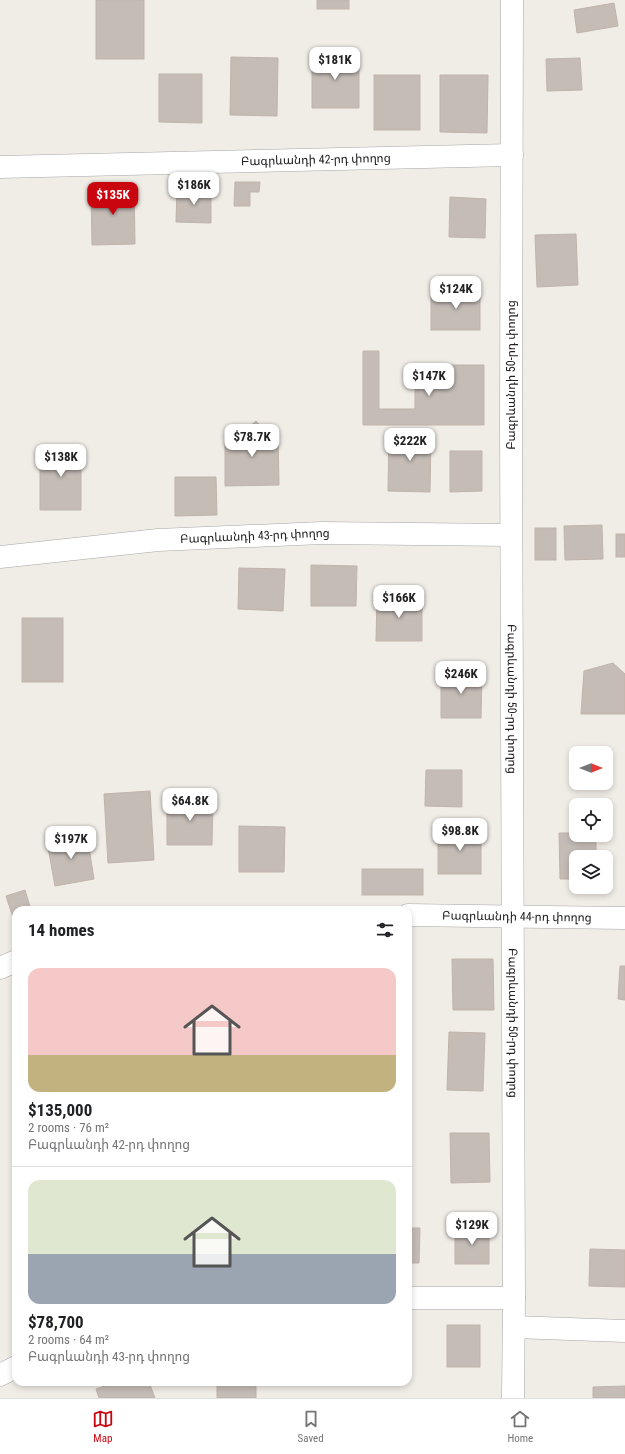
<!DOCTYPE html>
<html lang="en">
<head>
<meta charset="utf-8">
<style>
	:root { --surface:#fff; --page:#f6f6f6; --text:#202124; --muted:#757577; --line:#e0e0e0; --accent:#c90610 }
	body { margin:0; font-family:"Roboto Condensed","Noto Sans Armenian",sans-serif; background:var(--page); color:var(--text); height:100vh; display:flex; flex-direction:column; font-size:15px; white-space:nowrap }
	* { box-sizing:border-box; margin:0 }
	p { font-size:13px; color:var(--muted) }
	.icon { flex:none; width:22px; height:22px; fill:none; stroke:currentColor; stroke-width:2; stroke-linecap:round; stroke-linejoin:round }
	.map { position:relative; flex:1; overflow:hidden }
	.sheet { position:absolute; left:12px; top:906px; width:400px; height:480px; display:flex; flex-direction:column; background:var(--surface); border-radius:12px; box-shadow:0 2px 6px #0003 }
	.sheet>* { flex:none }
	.needle { width:26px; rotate:90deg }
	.fabs { position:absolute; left:569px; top:746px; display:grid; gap:8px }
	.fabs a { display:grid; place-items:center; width:44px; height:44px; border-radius:8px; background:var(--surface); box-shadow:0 2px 6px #0003; font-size:20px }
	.price { position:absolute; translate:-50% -34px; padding:0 9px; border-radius:8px; background:#fff; color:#222; font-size:13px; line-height:26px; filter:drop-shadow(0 1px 2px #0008) }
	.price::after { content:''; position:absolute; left:50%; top:24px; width:12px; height:9px; margin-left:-6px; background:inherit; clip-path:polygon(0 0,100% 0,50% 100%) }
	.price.selected { background:var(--accent); color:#fff }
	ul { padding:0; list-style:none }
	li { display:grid; align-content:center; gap:8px; height:212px; padding:0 16px }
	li+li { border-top:1px solid var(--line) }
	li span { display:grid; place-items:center; height:124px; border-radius:12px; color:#555 }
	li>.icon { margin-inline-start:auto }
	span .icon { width:72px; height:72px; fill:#fffc; stroke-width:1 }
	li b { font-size:17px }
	h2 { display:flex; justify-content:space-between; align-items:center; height:48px; padding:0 16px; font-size:17px }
	.menu { display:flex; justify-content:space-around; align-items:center; height:56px; border-top:1px solid var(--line); background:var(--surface); font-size:11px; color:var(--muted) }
	.menu a { display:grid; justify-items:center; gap:2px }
	.menu .selected { color:var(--accent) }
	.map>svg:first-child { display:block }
</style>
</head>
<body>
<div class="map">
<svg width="625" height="1398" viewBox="0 0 625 1398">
	<rect width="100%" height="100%" fill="#f0ece6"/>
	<!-- building -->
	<g fill="#c5bcb6" stroke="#c1b3a9">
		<rect x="96" y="0" width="48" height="59"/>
		<rect x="317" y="0" width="32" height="9"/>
		<polygon points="614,3 618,26 577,33 574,10"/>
		<polygon points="312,53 359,54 359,108 312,108"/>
		<polygon points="231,57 278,58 277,116 230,115"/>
		<polygon points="580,58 582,90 547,91 546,59"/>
		<polygon points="159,74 202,74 202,123 159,122"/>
		<rect x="374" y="75" width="46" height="55"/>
		<polygon points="440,75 488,75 487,133 440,132"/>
		<polygon points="235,182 260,182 259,192 250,192 250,206 234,206"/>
		<polygon points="134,188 135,244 92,245 91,189"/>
		<polygon points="177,188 211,189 211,223 176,222"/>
		<polygon points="450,197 486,199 485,238 449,237"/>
		<polygon points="576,234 578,285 537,287 535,235"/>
		<rect x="431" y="289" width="49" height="41"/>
		<polygon points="363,351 379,351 379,409 415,409 415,388 426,388 426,374 451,365 484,365 484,425 363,425"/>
		<polygon points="256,421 266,433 278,433 279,485 225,486 225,433 242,433"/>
		<polygon points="389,433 431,434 430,492 388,491"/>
		<polygon points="81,445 81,510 40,510 40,446"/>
		<polygon points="450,451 482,451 482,491 450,492"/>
		<polygon points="175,477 216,477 217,515 175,516"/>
		<polygon points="602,525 603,559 565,560 564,526"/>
		<rect x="535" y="528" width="21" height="32"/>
		<rect x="616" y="534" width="9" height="23"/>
		<polygon points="311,565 357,566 356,606 311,606"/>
		<polygon points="239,568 285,569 283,611 238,609"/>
		<polygon points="377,596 422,596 422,641 376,641"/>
		<rect x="22" y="618" width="41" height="64"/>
		<polygon points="613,663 625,674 625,714 581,714 584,671"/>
		<polygon points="441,673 482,673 481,718 441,718"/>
		<polygon points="426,770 462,770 462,807 425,806"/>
		<polygon points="150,791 154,860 108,863 104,794"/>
		<polygon points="167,800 213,800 212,845 167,845"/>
		<polygon points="239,826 285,827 284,872 239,872"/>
		<rect x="438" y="829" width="43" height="45"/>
		<polygon points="559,833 576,833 576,835 596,835 596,857 576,857 576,879 560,879"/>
		<polygon points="87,835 94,879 55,886 47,842"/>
		<rect x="362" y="869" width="61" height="26"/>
		<polygon points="25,890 31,910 16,910 16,924 15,924 6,896"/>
		<polygon points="452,959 493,959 494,1010 453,1010"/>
		<polygon points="620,966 625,966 625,1000 618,999"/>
		<polygon points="449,1032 485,1033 483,1091 447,1090"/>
		<polygon points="450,1133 489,1133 490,1182 451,1183"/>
		<polygon points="455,1227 489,1228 489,1264 455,1264"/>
		<polygon points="408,1228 420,1228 419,1263 408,1263"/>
		<polygon points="590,1249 625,1250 625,1287 589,1286"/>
		<rect x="447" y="1325" width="33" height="42"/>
		<polygon points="117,1382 149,1382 155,1398 99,1398 96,1389"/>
		<rect x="217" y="1382" width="39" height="16"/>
		<polygon points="625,1386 625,1398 593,1398 593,1387"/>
	</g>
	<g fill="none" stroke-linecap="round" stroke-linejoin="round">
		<!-- street casing -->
		<g stroke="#a7a7a7" stroke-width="23">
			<g id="street">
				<path id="s1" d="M512 0 511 425 514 1298 513 1398"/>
				<path id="s2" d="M0 167 512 155"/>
				<path id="s3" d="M0 557 158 540 322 533 511 535"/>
				<path id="s4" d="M408 915 625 918"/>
				<polyline points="0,968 16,961"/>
				<polyline points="408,1298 514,1298"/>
				<polyline points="514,1327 625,1331"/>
				<polyline points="0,1375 16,1367"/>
			</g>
		</g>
		<!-- street -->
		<use href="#street" stroke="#fff" stroke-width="22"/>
	</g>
	<g text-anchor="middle" stroke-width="3.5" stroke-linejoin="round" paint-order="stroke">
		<!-- street labels -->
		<g font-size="12" fill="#202020" stroke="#fff">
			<text dy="4" stroke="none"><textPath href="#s2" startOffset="316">Բագրևանդի 42-րդ փողոց</textPath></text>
			<text transform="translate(511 375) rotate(-90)" y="4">Բագրևանդի 50-րդ փողոց</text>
			<text dy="4" stroke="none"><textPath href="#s3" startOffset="256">Բագրևանդի 43-րդ փողոց</textPath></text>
			<text dy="4" stroke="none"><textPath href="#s1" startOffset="699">Բագրևանդի 50-րդ փողոց</textPath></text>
			<text dy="4" stroke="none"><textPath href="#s4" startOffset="109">Բագրևանդի 44-րդ փողոց</textPath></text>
			<text dy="4" stroke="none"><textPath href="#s1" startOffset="1023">Բագրևանդի 50-րդ փողոց</textPath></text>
		</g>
	</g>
</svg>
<div class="fabs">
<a><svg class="needle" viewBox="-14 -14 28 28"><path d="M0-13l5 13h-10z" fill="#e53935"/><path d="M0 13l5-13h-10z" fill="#757577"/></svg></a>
<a><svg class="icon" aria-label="locate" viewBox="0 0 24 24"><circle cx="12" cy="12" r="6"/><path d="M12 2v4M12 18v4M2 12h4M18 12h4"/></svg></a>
<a><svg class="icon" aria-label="layers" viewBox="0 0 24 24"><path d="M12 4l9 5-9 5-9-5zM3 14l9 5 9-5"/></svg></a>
</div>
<b class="price" style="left:335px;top:81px">$181K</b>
<b class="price" style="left:194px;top:206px">$186K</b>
<b class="price selected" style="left:113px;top:216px">$135K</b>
<b class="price" style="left:456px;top:310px">$124K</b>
<b class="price" style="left:429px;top:397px">$147K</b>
<b class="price" style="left:252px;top:458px">$78.7K</b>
<b class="price" style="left:410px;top:462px">$222K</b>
<b class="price" style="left:61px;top:478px">$138K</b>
<b class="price" style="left:399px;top:619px">$166K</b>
<b class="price" style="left:461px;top:695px">$246K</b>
<b class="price" style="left:190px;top:822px">$64.8K</b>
<b class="price" style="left:460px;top:852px">$98.8K</b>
<b class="price" style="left:71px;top:860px">$197K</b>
<b class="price" style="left:472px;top:1246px">$129K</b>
<section class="sheet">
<h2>14 homes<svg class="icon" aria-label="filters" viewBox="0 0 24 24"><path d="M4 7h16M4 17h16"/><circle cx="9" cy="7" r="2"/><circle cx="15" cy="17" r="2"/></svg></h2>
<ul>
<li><span style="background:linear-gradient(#f6c9c9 70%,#c2b280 0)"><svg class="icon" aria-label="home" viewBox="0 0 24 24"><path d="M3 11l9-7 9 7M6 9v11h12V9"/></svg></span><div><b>$135,000</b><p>2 rooms · 76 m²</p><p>Բագրևանդի 42-րդ փողոց</p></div></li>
<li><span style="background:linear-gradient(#dfe7d0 60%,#9aa5b1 0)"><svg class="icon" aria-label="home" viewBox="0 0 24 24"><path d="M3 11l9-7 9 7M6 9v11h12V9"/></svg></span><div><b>$78,700</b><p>2 rooms · 64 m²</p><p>Բագրևանդի 43-րդ փողոց</p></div></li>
</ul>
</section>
</div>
<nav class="menu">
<a class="selected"><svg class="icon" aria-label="map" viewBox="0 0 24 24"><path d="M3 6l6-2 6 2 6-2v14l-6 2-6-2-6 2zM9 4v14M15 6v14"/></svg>Map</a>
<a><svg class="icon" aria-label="saved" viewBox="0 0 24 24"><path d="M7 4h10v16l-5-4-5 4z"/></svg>Saved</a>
<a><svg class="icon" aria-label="home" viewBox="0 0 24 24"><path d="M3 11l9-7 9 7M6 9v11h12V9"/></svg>Home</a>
</nav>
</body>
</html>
